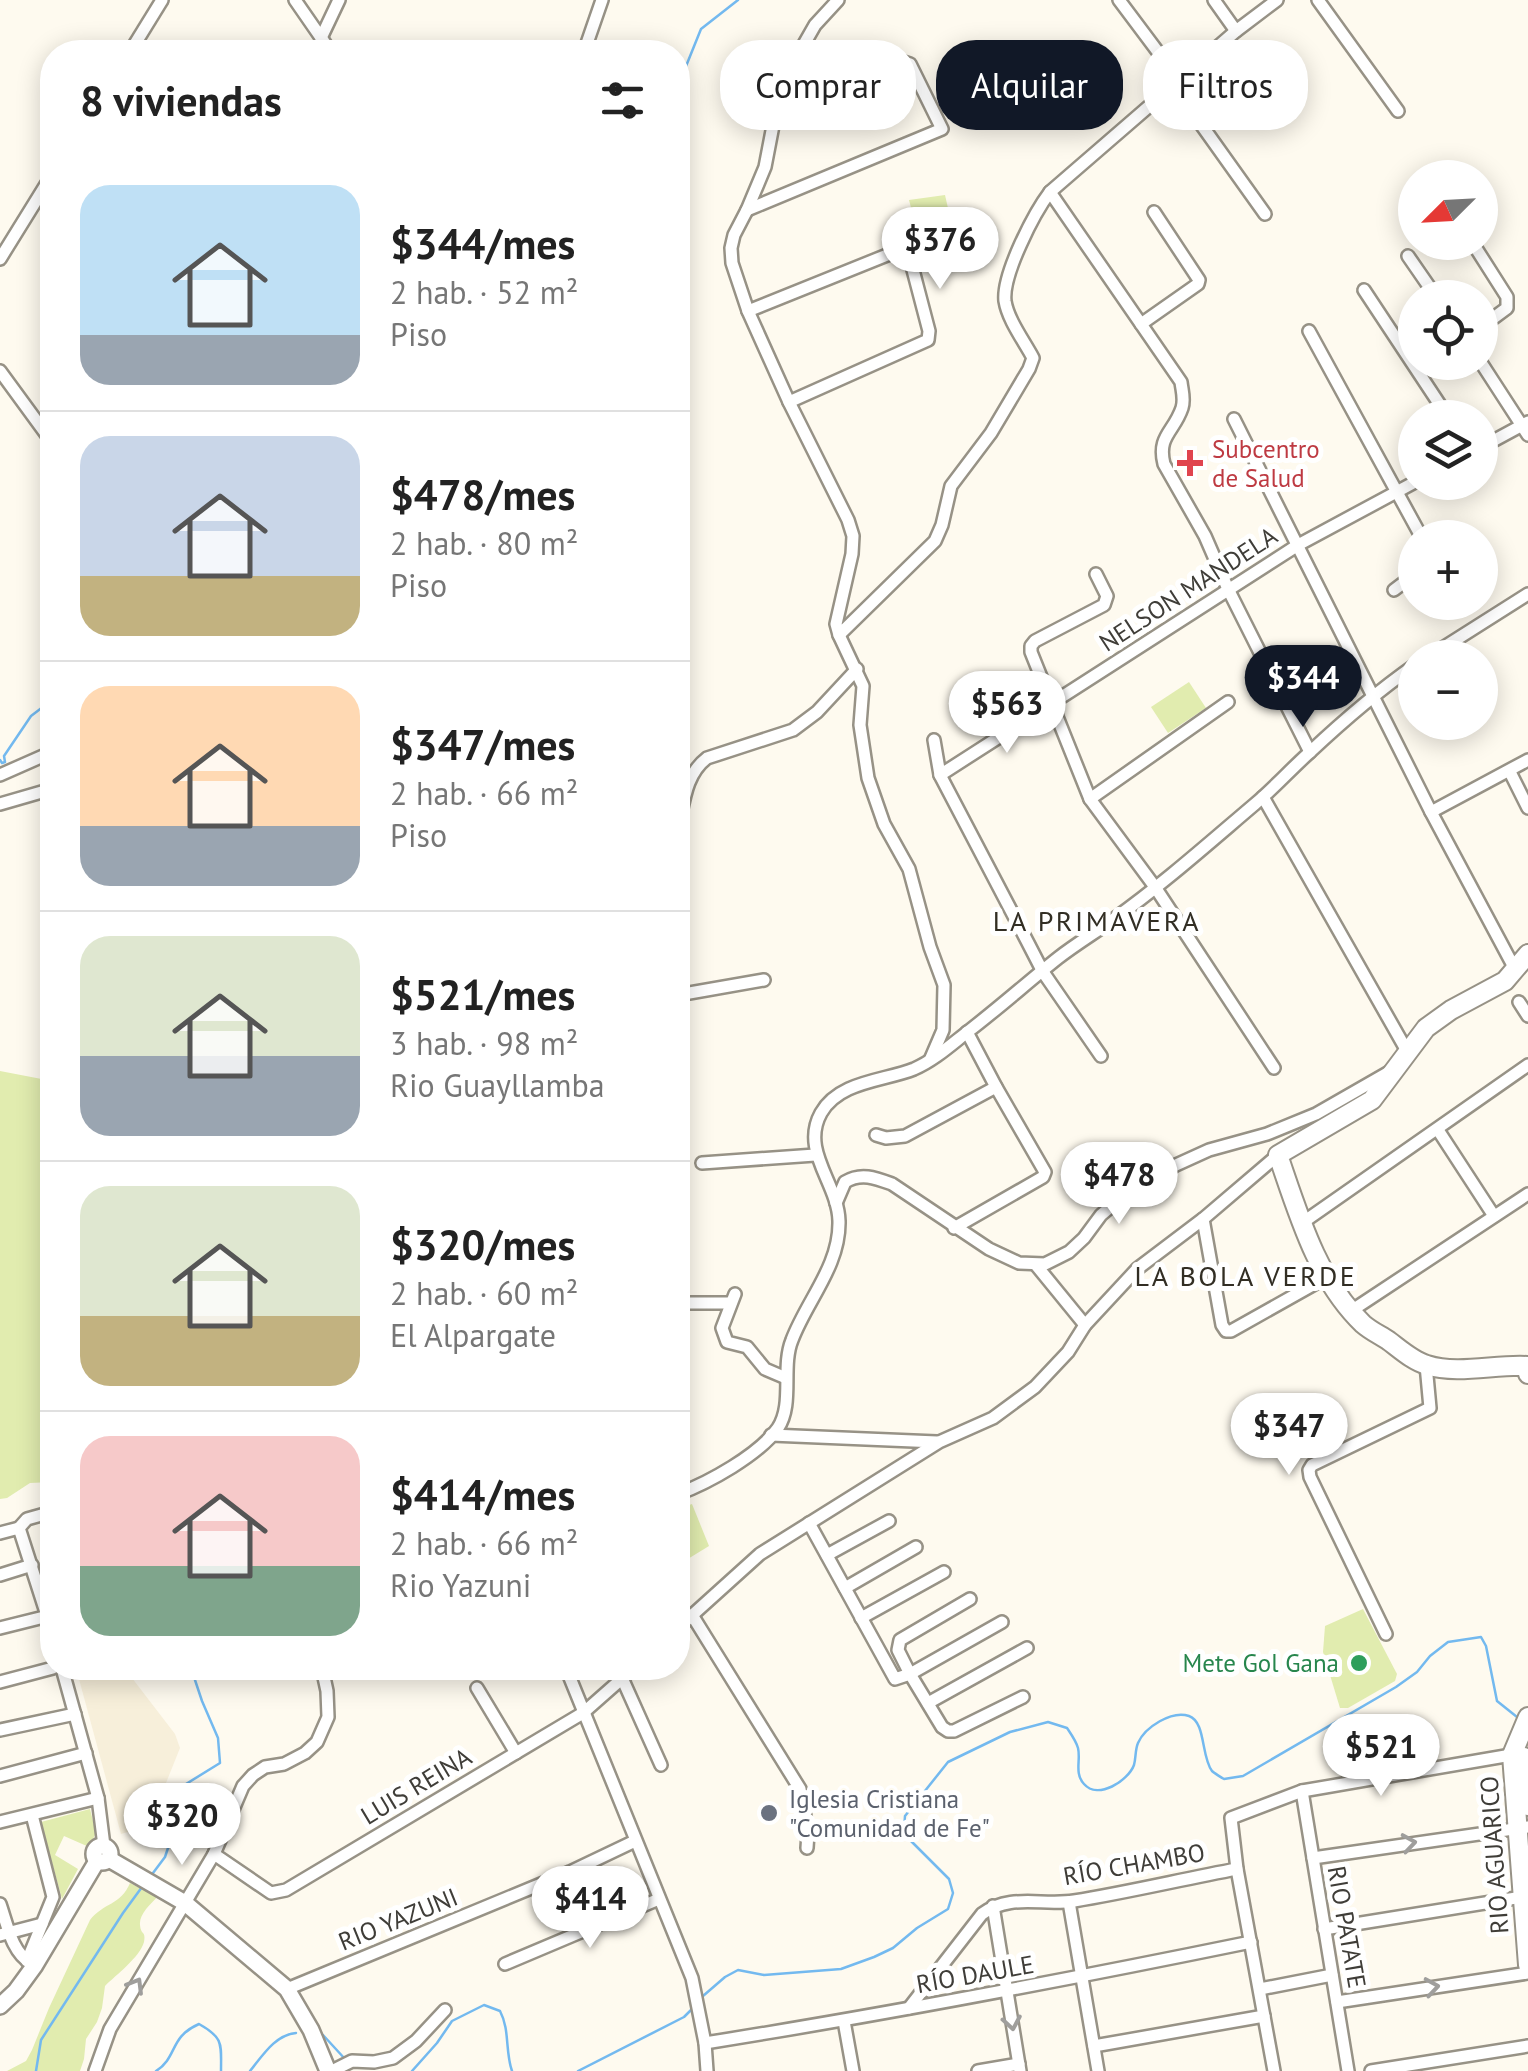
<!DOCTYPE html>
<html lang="es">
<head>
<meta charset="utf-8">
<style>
	:root { --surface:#fff; --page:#f6f6f6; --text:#222; --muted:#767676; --line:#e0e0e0; --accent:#111827 }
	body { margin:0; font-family:"PT Sans",sans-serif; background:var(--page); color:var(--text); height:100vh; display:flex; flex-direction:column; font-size:38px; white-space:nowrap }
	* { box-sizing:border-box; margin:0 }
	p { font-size:32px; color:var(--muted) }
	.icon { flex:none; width:55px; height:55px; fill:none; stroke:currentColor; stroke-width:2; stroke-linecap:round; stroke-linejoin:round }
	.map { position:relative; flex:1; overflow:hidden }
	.panel { position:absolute; left:40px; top:40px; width:650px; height:1640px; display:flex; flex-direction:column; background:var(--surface); border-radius:40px; box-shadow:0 5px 25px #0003 }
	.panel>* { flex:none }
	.hud { position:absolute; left:720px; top:40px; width:658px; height:90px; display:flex; gap:20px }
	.needle { width:65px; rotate:246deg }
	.controls { position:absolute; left:1398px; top:160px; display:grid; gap:20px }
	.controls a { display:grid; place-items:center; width:100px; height:100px; border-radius:50%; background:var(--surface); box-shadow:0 5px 25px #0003; font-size:50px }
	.price { position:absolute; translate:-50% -85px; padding:0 22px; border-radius:35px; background:#fff; color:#222; font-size:32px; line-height:65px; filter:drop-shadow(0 2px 5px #0008) }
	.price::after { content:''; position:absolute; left:50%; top:60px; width:30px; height:22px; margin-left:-15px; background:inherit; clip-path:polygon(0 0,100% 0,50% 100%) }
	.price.current { background:var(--accent); color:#fff }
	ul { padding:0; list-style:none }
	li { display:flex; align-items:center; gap:30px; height:250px; padding:0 40px }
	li+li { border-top:2px solid var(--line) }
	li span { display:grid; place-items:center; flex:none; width:280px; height:200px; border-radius:30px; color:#555 }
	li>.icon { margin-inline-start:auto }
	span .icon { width:120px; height:120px; fill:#fffc; stroke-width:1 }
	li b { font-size:42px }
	h2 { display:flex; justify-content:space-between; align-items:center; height:120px; padding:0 40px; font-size:42px }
	.tag { padding:0 35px; border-radius:40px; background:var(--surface); box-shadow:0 5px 25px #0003; font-size:35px; line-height:90px }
	.tag.current { background:var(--accent); color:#fff }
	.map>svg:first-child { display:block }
</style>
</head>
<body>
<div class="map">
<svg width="1528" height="2071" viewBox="0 0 1528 2071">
	<rect width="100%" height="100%" fill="#fefaef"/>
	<!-- built -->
	<polygon fill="#f7efda" points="76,1668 130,1668 132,1678 175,1734 180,1748 164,1788 146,1797 128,1832 121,1834"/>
	<!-- green -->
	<g fill="#e1ecaf">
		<polygon points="945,195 955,239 921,246 909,200"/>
		<polygon points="1189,682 1206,708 1168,733 1151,707"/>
		<polygon points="0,1071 52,1081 52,1482 30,1483 7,1498 0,1499"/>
		<polygon points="692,1504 709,1546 678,1565 678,1509"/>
		<polygon points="1363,1609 1397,1674 1395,1681 1348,1708 1340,1708 1323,1652 1325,1626"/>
		<polygon points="90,1809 96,1833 89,1847 64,1836 55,1855 78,1869 62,1899 41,1822"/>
		<path d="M130 1883 157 1897C150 1905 139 1914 140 1925 141 1936 146 1930 144 1942 140 1957 116 1975 105 1986L102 2008 97 2022 86 2039 84 2059 80 2071H7L26 2061 32 2050 49 2008 90 1920C103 1903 121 1905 130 1883Z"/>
	</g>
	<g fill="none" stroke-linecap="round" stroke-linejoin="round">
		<!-- stream -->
		<g stroke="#73b9ef" stroke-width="2.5">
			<polyline points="678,86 701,29 738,0"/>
			<polyline points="0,760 2,763 5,762 4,756 31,716 52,700"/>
			<polyline points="150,1877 165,1857 173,1833 176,1798 186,1784 220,1763 218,1738 202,1701 191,1668"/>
			<path d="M703 1996 725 1977 738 1970 764 1975 841 1969 874 1957 893 1948 917 1928 948 1909 953 1893 949 1879 910 1840 904 1829 905 1816 948 1762 1010 1732 1048 1722 1067 1728C1071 1734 1076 1741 1078 1748 1081 1760 1074 1773 1084 1784 1098 1800 1128 1781 1134 1765 1136 1758 1135 1750 1138 1743 1145 1727 1172 1710 1189 1716 1206 1722 1201 1757 1212 1771 1214 1773 1222 1778 1224 1779L1243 1776 1396 1687 1417 1672 1430 1656 1448 1642 1481 1637 1486 1646 1497 1701 1517 1717"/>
			<polyline points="320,2035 323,2035 345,2059"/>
			<polyline points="36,2071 41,2040 123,1913 142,1887"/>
			<path d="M156 2071C178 2057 169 2037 199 2024 224 2038 221 2044 221 2071"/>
			<path d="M250 2071C263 2055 275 2035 296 2033"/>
			<path d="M412 2071 437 2043 452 2021 484 2005 500 2011C510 2030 505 2051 512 2071"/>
			<polyline points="578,2071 684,2017 692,2009"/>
		</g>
		<!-- minor casing -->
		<g stroke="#979286" stroke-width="16">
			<g id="minor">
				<polyline points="295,0 331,52"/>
				<polyline points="838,0 815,25 803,46 776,110 765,167 747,210 734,235 731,248 732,263 748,311 789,402 848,520 853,536 852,554 836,624 839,635 863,686 860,725 868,778 884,824 909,869 930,947 944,985 943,1030 931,1058"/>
				<polyline points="1119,0 1179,80"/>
				<polyline points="1214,0 1236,31"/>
				<polyline points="1318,0 1398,111"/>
				<polyline points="321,38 339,0"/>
				<polyline points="130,52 162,0"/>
				<polyline points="584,52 602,0"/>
				<polyline points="1173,85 1265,214"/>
				<path d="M1050 192 1181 382C1182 391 1185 399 1182 408 1174 432 1157 436 1164 464L1205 536 1228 589 1310 752"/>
				<polyline points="747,210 942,129 910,64 898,60 776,110"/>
				<polyline points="1472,242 1507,297 1507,308 1480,328"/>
				<polyline points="1408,256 1437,298"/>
				<polyline points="0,259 52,175"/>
				<polyline points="1364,290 1442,408"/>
				<polyline points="748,311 907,247 929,331 928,340 789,402"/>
				<polyline points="1141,324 1198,284 1199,280 1154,212"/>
				<polyline points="1309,331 1422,538"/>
				<polyline points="1480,361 1528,435"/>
				<polyline points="0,371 52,442"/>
				<polyline points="1234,419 1431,812 1516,971"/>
				<polyline points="1480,448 1528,422"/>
				<polyline points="1096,574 1107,596 1104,605 1035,641 1031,646 1031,652 1090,799 1155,887 1274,1068"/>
				<polyline points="1394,590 1415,574"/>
				<path d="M839 635 935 541 942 525 951 486 991 433 1029 369 1033 358C1024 341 1008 320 1005 301 1002 275 1034 213 1050 192L1236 31 1277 0"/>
				<polyline points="1427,658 1528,594"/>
				<polyline points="934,740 940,775 1027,941 1043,972 1101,1056"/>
				<polyline points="1510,772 1528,808"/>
				<polyline points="0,775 52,752"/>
				<polyline points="940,775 1298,545 1415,482"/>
				<polyline points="1263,797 1407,1051"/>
				<polyline points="1090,799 1228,702"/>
				<polyline points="0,804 52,789"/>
				<polyline points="1431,812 1528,760"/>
				<path d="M678 828C684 802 685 775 707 758L793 730 817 712 857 669"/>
				<polyline points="678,995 764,980"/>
				<polyline points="1519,1002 1528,1016"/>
				<polyline points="1438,1130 1494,1216"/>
				<polyline points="876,1135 886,1138 905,1136 996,1087"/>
				<polyline points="702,1163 815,1155"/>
				<path d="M836 1203 845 1182C861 1172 876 1178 892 1184L989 1249 1019 1263 1045 1264 1069 1252 1084 1238 1101 1215 1121 1198 1176 1165 1209 1150 1267 1134 1316 1114 1391 1071"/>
				<polyline points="1203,1219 1222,1325 1226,1331 1231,1331 1327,1277"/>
				<polyline points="1302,1223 1528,1065"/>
				<polyline points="954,1228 1043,1177 1045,1172 996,1087 967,1032"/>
				<polyline points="1036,1265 1085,1325"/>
				<polyline points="735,1294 722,1328 727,1342 747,1347 765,1369 786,1378"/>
				<polyline points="678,1303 730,1303"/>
				<polyline points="1351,1311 1528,1194"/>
				<polyline points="771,1435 937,1442"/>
				<path d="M678 1494C708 1483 759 1455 778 1428 794 1404 781 1367 792 1340 807 1300 840 1266 839 1221 838 1183 800 1151 821 1113 839 1081 884 1081 914 1069 935 1060 953 1043 970 1030 1000 1007 1029 981 1058 958 1076 944 1096 932 1114 919 1163 884 1209 843 1255 804 1274 788 1291 769 1310 752 1343 721 1378 691 1415 665"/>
				<polyline points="52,1512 27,1519 19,1528 52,1631"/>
				<polyline points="809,1523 895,1679 910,1674 942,1727 948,1731 954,1731 1023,1697"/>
				<polyline points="0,1533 19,1528"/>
				<polyline points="827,1555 889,1521"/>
				<polyline points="0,1575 32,1565"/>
				<polyline points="845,1588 916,1547"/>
				<polyline points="970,1599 900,1640 898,1650 910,1674 1002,1622"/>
				<polyline points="692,1615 800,1789 808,1833 807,1848"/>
				<polyline points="861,1618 944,1572"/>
				<polyline points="0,1628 48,1616"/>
				<polyline points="678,1628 760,1554 939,1442 993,1418 1035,1387 1068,1352 1085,1325 1137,1269 1203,1219 1278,1155"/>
				<polyline points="1386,1634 1310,1477 1309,1470 1312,1465 1430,1408 1426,1365"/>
				<polyline points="62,1668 98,1798 104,1846"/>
				<polyline points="566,1668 692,1978 705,2043 707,2071"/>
				<polyline points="622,1678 661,1765"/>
				<polyline points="0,1682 53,1668"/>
				<polyline points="477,1688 516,1753"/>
				<polyline points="928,1703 1027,1648"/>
				<polyline points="0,1730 75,1714"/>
				<polyline points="0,1776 86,1753"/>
				<polyline points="1302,1791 1348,2071"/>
				<polyline points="0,1822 98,1798"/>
				<polyline points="214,1854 271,1893 286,1890 583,1713 634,1668"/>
				<polyline points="1313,1858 1528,1827"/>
				<polyline points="1069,1902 1098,2071"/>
				<path d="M0 1904C7 1924 12 1953 31 1963"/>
				<polyline points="993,1906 1020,2071"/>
				<polyline points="1324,1929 1528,1896"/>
				<polyline points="0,1935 42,1924"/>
				<polyline points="27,1961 53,1897 32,1815"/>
				<polyline points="505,1964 659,1899"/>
				<polyline points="287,1989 570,1872 635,1841"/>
				<polyline points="1260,1989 1332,1975"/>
				<polyline points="1337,2002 1528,1973"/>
				<path d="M909 2008 982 1914C1010 1893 1042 1906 1074 1901 1129 1892 1183 1879 1237 1869"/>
				<polyline points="844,2021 853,2071"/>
				<path d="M705 2043C888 2014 1070 1979 1251 1942"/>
				<polyline points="1094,2046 1264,2016"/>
				<polyline points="95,2071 110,2029 214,1854 243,1786 253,1775 265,1767 284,1764 305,1753 317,1742 328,1717 327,1691 322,1668"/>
				<polyline points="332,2071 352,2061 374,2062 393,2058 416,2041 445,2010"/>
				<polyline points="978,2071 1019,2064"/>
				<polyline points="1274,2071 1237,1869 1231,1818 1302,1791 1517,1754"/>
				<polyline points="1371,2071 1528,2046"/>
			</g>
		</g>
		<!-- tertiary casing -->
		<g stroke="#979286" stroke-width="20">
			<g id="tertiary">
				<circle cx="102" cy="1854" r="8"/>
				<polyline points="109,1859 185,1903 287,1989 311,2030 328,2071"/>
				<polyline points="0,2006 16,1991 35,1965 97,1861"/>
			</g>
		</g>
		<!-- secondary casing -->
		<g stroke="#979286" stroke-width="22">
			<g id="secondary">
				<path d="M1528 954 1505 981 1451 1010 1426 1028 1372 1100 1278 1155C1298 1213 1317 1280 1363 1324 1371 1331 1380 1335 1389 1341 1401 1350 1413 1361 1427 1365 1458 1375 1495 1364 1527 1366L1528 1374"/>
				<polyline points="1528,1717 1512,1755 1528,1965"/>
				<polyline points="1524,1757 1528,1806"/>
			</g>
		</g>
		<!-- minor -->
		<use href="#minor" stroke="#fff" stroke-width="11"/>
		<!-- tertiary -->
		<use href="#tertiary" stroke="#fff" stroke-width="15"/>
		<!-- secondary -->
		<use href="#secondary" stroke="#fff" stroke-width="18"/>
	</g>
	<!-- one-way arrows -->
	<defs><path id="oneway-chevron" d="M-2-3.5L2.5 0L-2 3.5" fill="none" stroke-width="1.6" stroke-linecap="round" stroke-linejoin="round" transform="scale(2.5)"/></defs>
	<g stroke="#9f9e9c">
		<use href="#oneway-chevron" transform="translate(1409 1843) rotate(-9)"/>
		<use href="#oneway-chevron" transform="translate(136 1985) rotate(-59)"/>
		<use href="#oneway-chevron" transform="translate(1432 1987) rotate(-9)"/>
		<use href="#oneway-chevron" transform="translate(1012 2023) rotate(80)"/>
	</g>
	<!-- markers -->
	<path fill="#e0444e" stroke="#fff" stroke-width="4" d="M1185 448h10v10h10v10h-10v10h-10v-10h-10v-10h10z"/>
	<circle fill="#2e9e5b" stroke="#fff" stroke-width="4" cx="1359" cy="1663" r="10"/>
	<circle fill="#6b7280" stroke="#fff" stroke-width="4" cx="769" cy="1813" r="10"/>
	<g text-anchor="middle" stroke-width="10" stroke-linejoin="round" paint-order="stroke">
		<!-- health labels -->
		<g font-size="25" fill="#be3a42" stroke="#fff" text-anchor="start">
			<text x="1212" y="458">Subcentro<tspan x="1212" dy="29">de Salud</tspan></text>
		</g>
		<!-- street labels -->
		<g font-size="25" fill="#3f3d38" stroke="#fff">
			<text transform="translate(1188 589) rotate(-33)" y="9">NELSON MANDELA</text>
			<text transform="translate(416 1786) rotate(-31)" y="9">LUIS REINA</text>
			<text transform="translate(1494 1855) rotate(-94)" y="9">RIO AGUARICO</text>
			<text transform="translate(1134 1864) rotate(-10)" y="9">RÍO CHAMBO</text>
			<text transform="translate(398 1919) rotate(-22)" y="9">RIO YAZUNI</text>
			<text transform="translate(1347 1927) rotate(80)" y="9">RIO PATATE</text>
			<text transform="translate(975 1974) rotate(-10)" y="9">RÍO DAULE</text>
		</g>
		<!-- leisure labels -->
		<g font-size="25" fill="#27864d" stroke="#fff" text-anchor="end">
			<text x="1339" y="1672">Mete Gol Gana</text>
		</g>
		<!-- worship labels -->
		<g font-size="25" fill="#5b616d" stroke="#fff" text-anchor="start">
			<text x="789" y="1808">Iglesia Cristiana<tspan x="789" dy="29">"Comunidad de Fe"</tspan></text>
		</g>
		<!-- neighbourhood labels -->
		<g font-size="28" letter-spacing="2.5" fill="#322e24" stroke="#fff">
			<text x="1097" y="931">LA PRIMAVERA</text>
			<text x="1246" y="1286">LA BOLA VERDE</text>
		</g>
	</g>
</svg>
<div class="controls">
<a><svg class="needle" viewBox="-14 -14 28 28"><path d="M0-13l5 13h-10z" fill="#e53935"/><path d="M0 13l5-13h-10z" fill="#767676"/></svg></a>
<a><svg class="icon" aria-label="locate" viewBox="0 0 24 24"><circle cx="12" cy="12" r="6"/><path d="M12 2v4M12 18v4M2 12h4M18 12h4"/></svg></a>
<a><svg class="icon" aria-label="layers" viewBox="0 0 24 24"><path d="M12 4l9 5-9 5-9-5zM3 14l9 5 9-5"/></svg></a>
<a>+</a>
<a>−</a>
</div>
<b class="price" style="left:940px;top:292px">$376</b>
<b class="price current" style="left:1303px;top:730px">$344</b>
<b class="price" style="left:1007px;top:756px">$563</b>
<b class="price" style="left:1119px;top:1227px">$478</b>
<b class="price" style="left:1289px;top:1478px">$347</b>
<b class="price" style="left:1381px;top:1799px">$521</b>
<b class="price" style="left:182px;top:1868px">$320</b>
<b class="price" style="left:590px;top:1951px">$414</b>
<div class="hud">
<a class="tag">Comprar</a>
<a class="tag current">Alquilar</a>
<a class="tag">Filtros</a>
</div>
<section class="panel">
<h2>8 viviendas<svg class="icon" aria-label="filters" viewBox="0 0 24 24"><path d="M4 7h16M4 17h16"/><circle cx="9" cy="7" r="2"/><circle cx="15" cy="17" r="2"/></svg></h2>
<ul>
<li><span style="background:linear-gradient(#bfe0f5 75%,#9aa5b1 0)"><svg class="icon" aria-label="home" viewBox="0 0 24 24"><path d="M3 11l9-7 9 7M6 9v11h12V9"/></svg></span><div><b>$344/mes</b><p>2 hab. · 52 m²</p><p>Piso</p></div></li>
<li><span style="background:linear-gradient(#c9d6e8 70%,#c2b280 0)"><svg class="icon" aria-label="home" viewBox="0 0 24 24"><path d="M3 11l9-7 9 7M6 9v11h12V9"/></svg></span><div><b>$478/mes</b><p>2 hab. · 80 m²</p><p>Piso</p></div></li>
<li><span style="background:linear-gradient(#ffd9b3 70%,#9aa5b1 0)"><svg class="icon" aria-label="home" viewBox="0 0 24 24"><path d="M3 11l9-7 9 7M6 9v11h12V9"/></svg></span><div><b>$347/mes</b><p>2 hab. · 66 m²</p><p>Piso</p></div></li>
<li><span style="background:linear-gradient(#dfe7d0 60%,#9aa5b1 0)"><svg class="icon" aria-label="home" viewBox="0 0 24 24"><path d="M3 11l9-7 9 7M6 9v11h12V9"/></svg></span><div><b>$521/mes</b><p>3 hab. · 98 m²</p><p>Rio Guayllamba</p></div></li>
<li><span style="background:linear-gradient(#dfe7d0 65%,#c2b280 0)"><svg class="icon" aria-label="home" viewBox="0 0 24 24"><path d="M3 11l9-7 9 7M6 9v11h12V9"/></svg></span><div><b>$320/mes</b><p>2 hab. · 60 m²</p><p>El Alpargate</p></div></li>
<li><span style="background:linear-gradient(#f6c9c9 65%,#7fa58c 0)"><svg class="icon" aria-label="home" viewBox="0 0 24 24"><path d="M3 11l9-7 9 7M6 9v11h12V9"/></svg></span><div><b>$414/mes</b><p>2 hab. · 66 m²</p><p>Rio Yazuni</p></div></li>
</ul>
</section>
</div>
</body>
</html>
